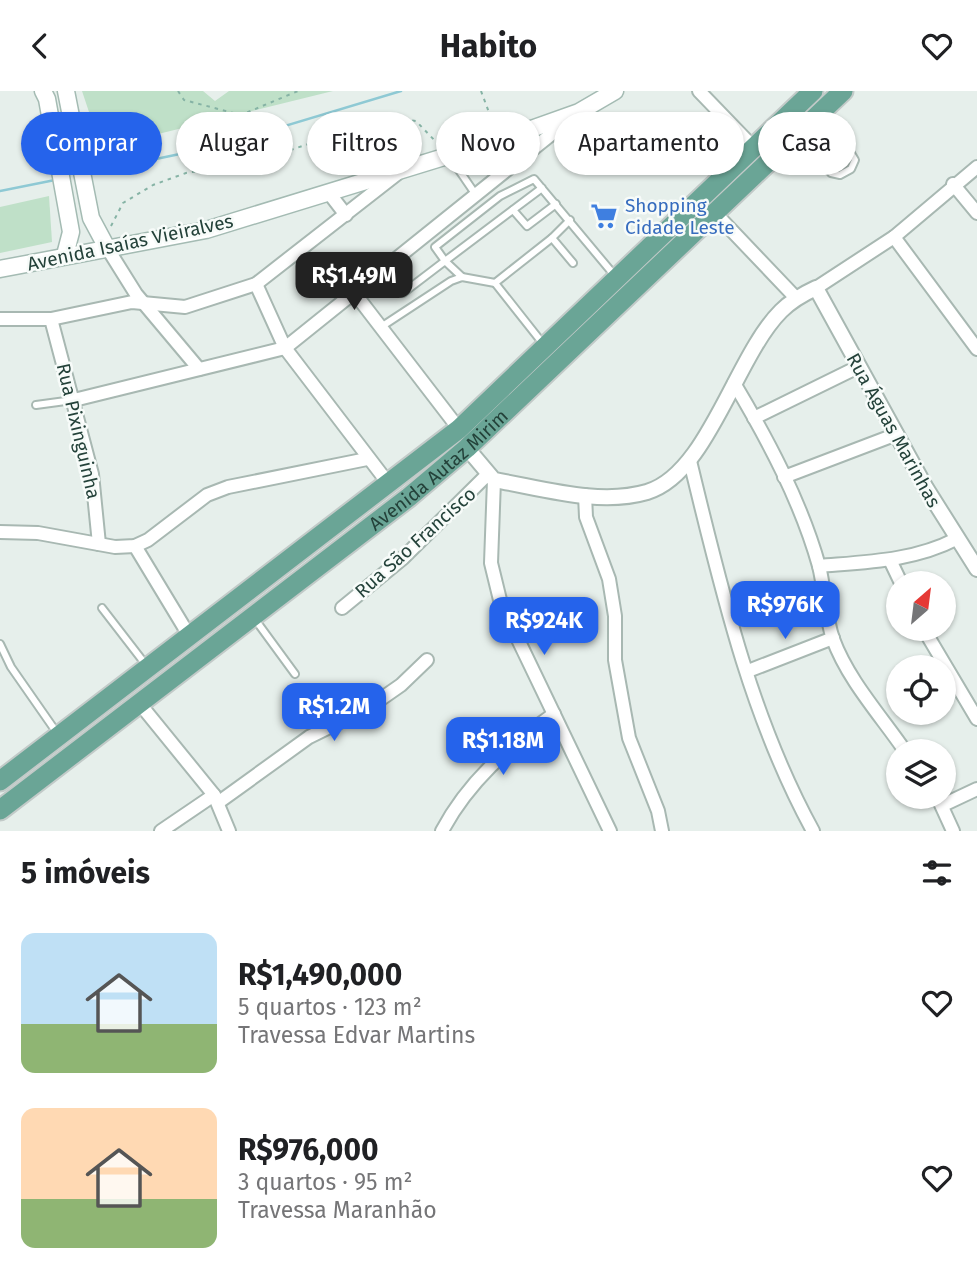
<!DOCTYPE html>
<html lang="pt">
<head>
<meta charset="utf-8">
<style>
	:root { --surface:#fff; --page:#f2f2f2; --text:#202124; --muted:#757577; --accent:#2563eb }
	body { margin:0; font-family:"Fira Sans",sans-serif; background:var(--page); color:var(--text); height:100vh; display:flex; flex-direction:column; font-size:26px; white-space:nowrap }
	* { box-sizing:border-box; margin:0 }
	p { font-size:23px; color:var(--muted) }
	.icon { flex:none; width:38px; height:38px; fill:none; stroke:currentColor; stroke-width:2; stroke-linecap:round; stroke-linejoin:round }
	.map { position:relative; height:740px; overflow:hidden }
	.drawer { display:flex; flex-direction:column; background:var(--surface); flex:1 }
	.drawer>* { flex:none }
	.hud { position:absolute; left:21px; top:21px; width:936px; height:63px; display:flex; gap:14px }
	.needle { width:46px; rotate:28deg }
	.controls { position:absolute; left:886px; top:480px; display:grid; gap:14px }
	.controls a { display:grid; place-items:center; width:70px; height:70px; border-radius:50%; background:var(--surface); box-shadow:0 2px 5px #0004; font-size:35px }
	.price { position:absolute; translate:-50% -60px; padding:0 16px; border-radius:14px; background:var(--accent); color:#fff; font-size:23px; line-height:46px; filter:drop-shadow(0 2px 4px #0008) }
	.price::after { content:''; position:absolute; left:50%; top:42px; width:21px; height:16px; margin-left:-10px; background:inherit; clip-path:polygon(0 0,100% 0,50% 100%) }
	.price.active { background:#222; color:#fff }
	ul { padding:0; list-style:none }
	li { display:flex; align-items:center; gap:21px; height:175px; padding:0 21px }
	li span { display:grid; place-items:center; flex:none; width:196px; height:140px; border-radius:14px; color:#555 }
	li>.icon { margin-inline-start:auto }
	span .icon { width:84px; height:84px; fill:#fffc; stroke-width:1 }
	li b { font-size:30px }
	h2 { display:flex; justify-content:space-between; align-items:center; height:84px; padding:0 21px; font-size:30px }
	.tag { padding:0 24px; border-radius:32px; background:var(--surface); box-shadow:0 2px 5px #0004; font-size:24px; line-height:63px }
	.tag.active { background:var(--accent); color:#fff }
	header { display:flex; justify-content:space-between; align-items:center; height:91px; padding:0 21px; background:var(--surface); font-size:32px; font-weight:700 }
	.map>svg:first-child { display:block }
</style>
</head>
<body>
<header><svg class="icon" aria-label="back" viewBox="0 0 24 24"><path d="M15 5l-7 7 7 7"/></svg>Habito<svg class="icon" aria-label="heart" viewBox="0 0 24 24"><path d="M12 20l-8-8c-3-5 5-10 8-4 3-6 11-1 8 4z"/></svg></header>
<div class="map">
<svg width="977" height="740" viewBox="0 0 977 740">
	<defs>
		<pattern id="building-back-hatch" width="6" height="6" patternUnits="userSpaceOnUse" patternTransform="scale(1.75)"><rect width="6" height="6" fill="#bbcac4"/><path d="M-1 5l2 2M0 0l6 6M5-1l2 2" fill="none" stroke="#98a6a0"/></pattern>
	</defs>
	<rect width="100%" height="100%" fill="#e6efeb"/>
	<!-- park -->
	<g fill="#bfe0c8">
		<polygon points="82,0 203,0 215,10 229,0 333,0 101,57"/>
		<polygon points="49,105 52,151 0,162 0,116"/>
	</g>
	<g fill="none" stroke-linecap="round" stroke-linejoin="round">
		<!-- stream -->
		<g stroke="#8ec9d4" stroke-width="2.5">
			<polyline points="89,82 218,55 401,0"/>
			<polyline points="0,100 55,89"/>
		</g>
	</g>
	<!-- building -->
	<g fill="url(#building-back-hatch)" stroke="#b8c9c2" stroke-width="2">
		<polygon points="827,33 833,44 828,49 831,54 822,60 812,47"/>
		<polygon points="836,64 843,76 839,78 829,69"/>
	</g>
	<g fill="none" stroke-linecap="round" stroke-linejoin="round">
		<!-- service casing -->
		<g stroke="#a8b8b2" stroke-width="10">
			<g id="service">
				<polyline points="802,42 831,82 840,84 851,78 855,69 825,19"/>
				<polyline points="450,66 476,104"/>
				<polyline points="821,67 845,52"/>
				<polyline points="542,97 445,170 435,156 500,105 534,88 615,185"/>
				<polyline points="513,119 527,135 556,113"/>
				<polyline points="570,129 552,147 573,172"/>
				<polyline points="403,202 445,170 462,186"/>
				<polyline points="381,236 451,190 462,186 495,192"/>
				<polyline points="544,254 495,192 552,147"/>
				<polyline points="36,314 73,309"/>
				<polyline points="102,517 146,574"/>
				<polyline points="254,527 295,583"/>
				<polyline points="0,553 11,576 57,642"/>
			</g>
		</g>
		<!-- minor casing -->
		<g stroke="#a8b8b2" stroke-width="16">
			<g id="minor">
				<polyline points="699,0 753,56"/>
				<polyline points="953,93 977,122"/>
				<polyline points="329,102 346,124"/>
				<polyline points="716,123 796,207"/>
				<polyline points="894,146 977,258"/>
				<polyline points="106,155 136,203 199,278"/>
				<polyline points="256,193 285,257 388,392"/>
				<polyline points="816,197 894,146 977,76"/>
				<polyline points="353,200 459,338"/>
				<polyline points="0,228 51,228 132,211 185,216 256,193 397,83"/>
				<polyline points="51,228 92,383 99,453"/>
				<path d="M734 292C768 349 801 411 819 475 825 499 825 525 833 548 848 589 881 625 905 660"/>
				<polyline points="74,309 285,257 574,25"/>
				<polyline points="754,327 858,276"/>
				<path d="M690 370C721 497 750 625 813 740"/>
				<polyline points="784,386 897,343"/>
				<polyline points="494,389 491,472 501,513 610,740"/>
				<polyline points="585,404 586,426 609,488 615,525 615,569 629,647 658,720 662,740"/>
				<polyline points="0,441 38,442 115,456 135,455 148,449 207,404 228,396 367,368"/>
				<polyline points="135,455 190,546"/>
				<polyline points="890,469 901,492"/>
				<path d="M819 475C865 471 914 470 956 448"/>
				<polyline points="342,517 403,467 487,384"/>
				<polyline points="923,537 977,628"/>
				<polyline points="748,580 833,547"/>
				<polyline points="140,613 214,704 229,740"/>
				<polyline points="937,705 953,740"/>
				<polyline points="219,711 309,646 368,617 401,594 427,569"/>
				<polyline points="943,714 977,698"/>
				<polyline points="161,740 214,704"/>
				<path d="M442 740C468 691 509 655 554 623"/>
			</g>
		</g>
		<!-- tertiary casing -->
		<g stroke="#a8b8b2" stroke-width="18">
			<path id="tertiary" d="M467 357 494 389C542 397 599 415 647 401 708 383 735 266 781 220 791 210 803 203 816 197L926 397 977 478"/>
		</g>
		<!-- secondary casing -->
		<g stroke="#a4bbb3" stroke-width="19">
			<g id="secondary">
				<polyline points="43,0 47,8 71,141 65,164"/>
				<polyline points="66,0 91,127 106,155"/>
				<polyline points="0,178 206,139 506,47 579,21 615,0"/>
			</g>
		</g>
		<!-- primary casing -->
		<g stroke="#c2cac8" stroke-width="23">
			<g id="primary">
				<polyline points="0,690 459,338 813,0"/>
				<path id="s1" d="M0 719 409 406 467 357 843 0"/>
			</g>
		</g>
		<!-- path -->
		<g stroke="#86b3a5" stroke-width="2" stroke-dasharray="3.5 5" stroke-linecap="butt">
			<polyline points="178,0 184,9 241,24 298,0"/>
			<polyline points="481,0 494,35 502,34"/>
			<polyline points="111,135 123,112 153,94 186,82 212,78 245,65 272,65 391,26 416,30 439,54"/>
		</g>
		<!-- service -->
		<use href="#service" stroke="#fff" stroke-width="6"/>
		<!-- minor -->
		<use href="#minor" stroke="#fff" stroke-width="12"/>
		<!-- tertiary -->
		<use href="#tertiary" stroke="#fff" stroke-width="14"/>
		<!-- secondary -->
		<use href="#secondary" stroke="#fff" stroke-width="16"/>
		<!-- primary -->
		<use href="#primary" stroke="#6aa596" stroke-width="19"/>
	</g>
	<!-- icons -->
	<defs>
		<g id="supermarket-bare" transform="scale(2.1)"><path d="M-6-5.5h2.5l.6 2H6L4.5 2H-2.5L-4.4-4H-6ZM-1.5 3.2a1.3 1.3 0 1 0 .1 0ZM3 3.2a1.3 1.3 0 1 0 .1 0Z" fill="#3f7fe0" stroke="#f7fbf9" stroke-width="2.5" paint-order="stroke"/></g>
	</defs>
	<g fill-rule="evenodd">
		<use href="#supermarket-bare" x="604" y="125"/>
	</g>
	<g text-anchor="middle" stroke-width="5" stroke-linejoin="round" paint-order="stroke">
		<!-- shop labels -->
		<g font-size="19" fill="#366cbe" stroke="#f7fbf9" text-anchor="start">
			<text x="625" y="121">Shopping<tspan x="625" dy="22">Cidade Leste</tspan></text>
		</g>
		<!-- street labels -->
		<g font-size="19" fill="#24423a" stroke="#f7fbf9">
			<text transform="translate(130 151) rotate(-12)" y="7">Avenida Isaías Vieiralves</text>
			<text transform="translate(894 339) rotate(61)" y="7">Rua Águas Marinhas</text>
			<text transform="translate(79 340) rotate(77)" y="7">Rua Pixinguinha</text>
			<text dy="7" stroke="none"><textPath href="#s1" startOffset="555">Avenida Autaz Mirim</textPath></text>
			<text transform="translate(415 451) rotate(-42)" y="7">Rua São Francisco</text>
		</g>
	</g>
</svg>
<div class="controls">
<a><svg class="needle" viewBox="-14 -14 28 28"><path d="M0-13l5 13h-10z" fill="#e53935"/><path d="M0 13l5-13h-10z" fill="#757577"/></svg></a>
<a><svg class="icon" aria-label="locate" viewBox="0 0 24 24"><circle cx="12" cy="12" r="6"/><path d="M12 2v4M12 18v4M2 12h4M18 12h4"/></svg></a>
<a><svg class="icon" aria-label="layers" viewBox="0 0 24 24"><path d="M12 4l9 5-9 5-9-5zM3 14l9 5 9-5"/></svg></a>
</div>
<b class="price active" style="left:354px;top:221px">R$1.49M</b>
<b class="price" style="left:785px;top:550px">R$976K</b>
<b class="price" style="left:544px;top:566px">R$924K</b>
<b class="price" style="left:334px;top:652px">R$1.2M</b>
<b class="price" style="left:503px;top:686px">R$1.18M</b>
<div class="hud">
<a class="tag active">Comprar</a>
<a class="tag">Alugar</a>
<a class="tag">Filtros</a>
<a class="tag">Novo</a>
<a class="tag">Apartamento</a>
<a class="tag">Casa</a>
</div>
</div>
<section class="drawer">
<h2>5 imóveis<svg class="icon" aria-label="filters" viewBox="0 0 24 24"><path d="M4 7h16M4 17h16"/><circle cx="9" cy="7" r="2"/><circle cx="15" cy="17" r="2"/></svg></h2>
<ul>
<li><span style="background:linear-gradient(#bfe0f5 65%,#8fb573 0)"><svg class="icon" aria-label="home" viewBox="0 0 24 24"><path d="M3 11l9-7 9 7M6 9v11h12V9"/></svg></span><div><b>R$1,490,000</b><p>5 quartos · 123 m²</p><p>Travessa Edvar Martins</p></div><svg class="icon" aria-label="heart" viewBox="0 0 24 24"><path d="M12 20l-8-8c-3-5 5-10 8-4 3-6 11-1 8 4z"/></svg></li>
<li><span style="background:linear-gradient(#ffd9b3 65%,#8fb573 0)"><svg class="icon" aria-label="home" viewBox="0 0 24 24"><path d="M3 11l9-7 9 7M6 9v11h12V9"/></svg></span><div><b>R$976,000</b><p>3 quartos · 95 m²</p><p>Travessa Maranhão</p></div><svg class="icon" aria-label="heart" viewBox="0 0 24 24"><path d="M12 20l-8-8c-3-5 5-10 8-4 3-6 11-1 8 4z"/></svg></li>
</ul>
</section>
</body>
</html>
